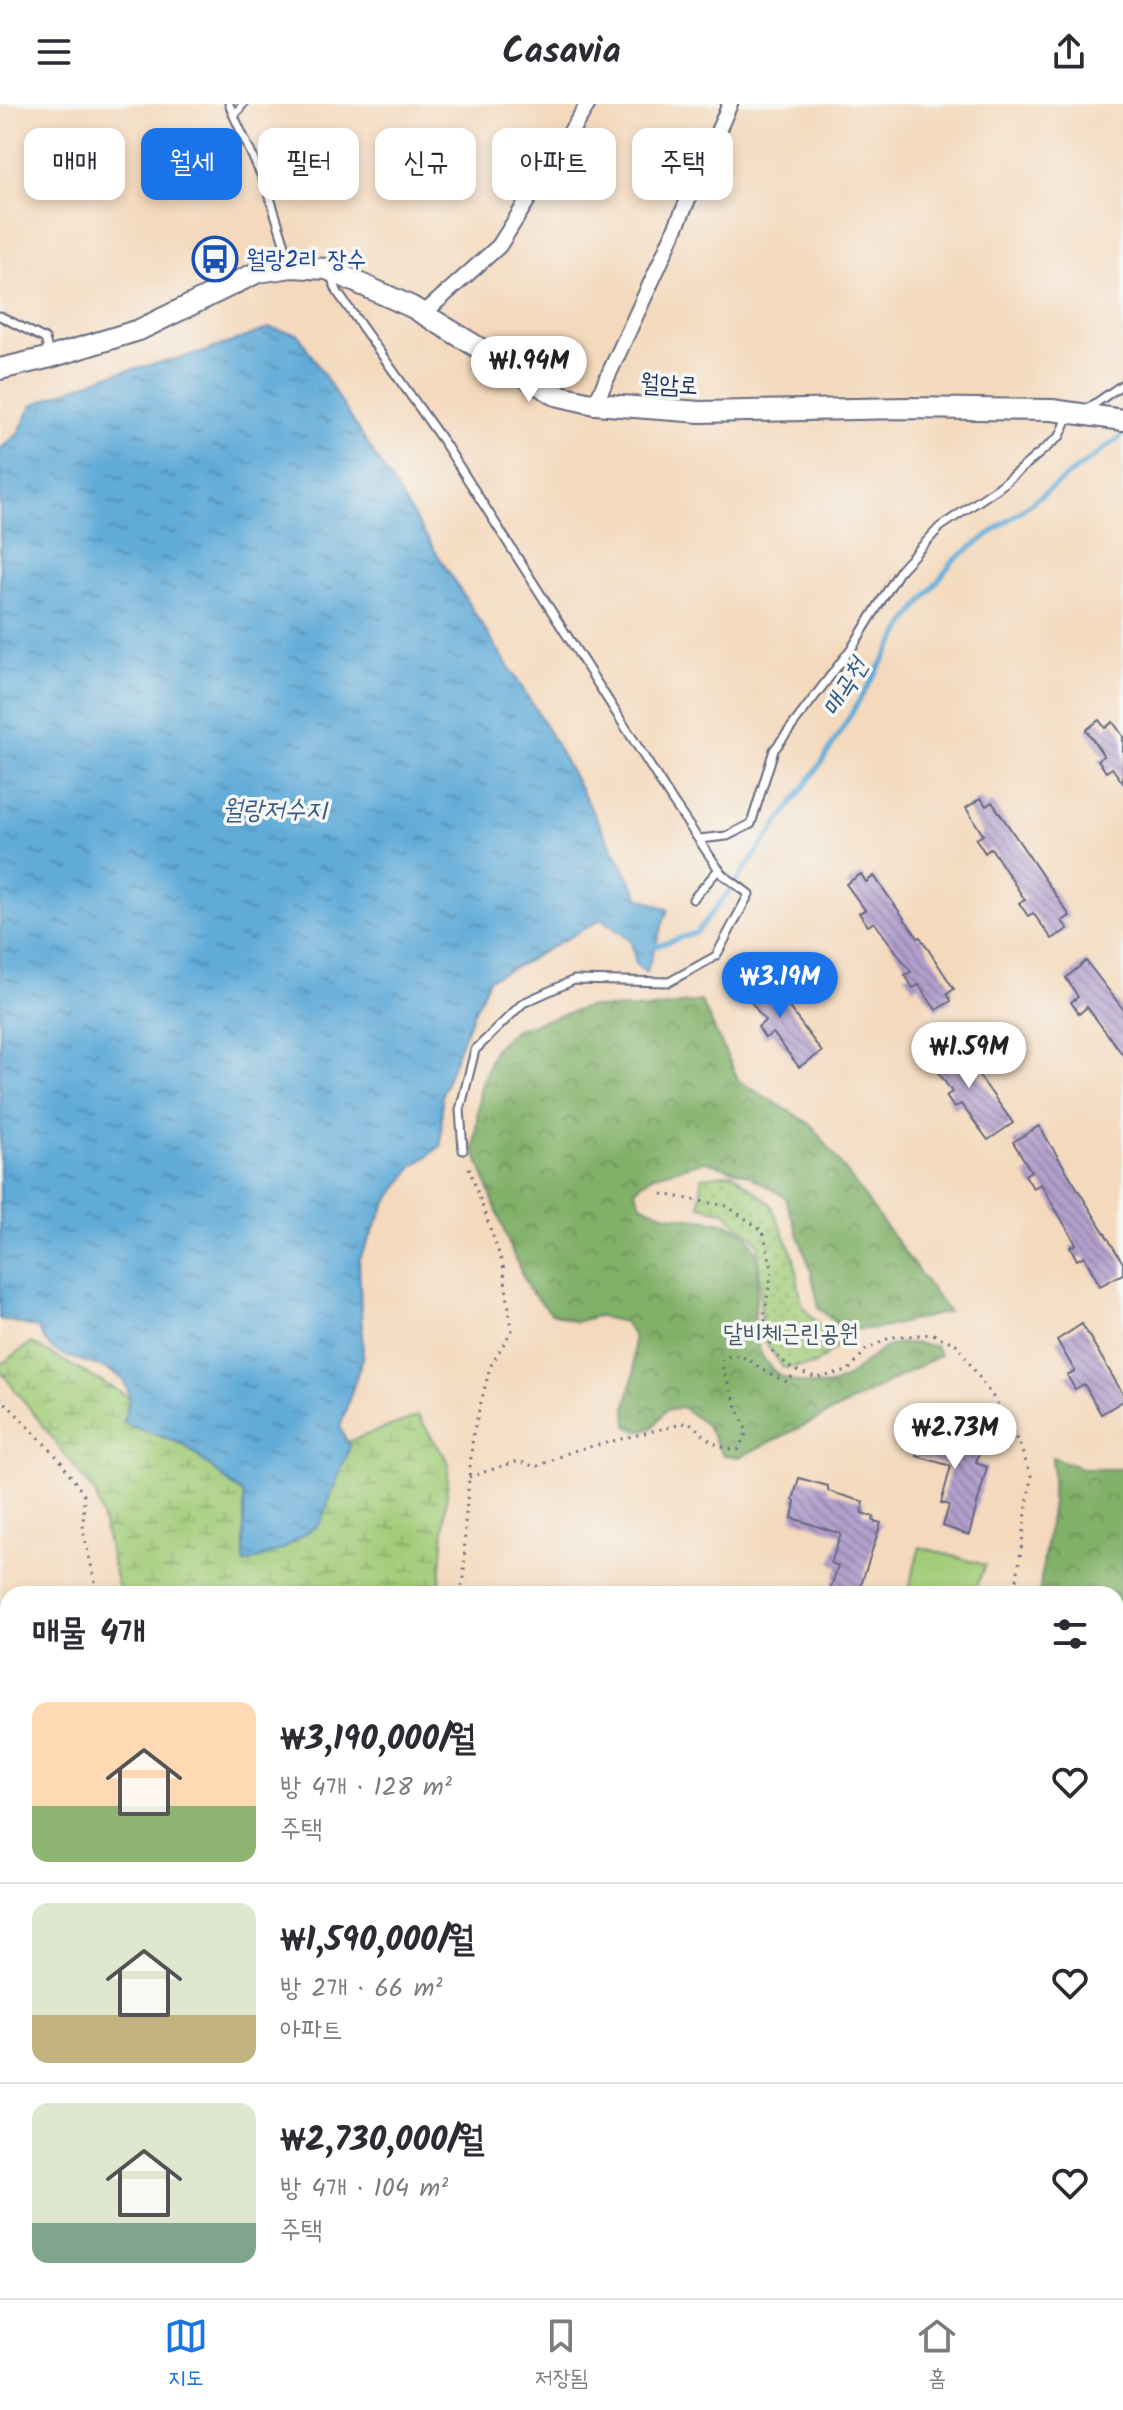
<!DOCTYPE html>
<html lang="ko">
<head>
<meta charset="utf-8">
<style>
	:root { --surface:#fff; --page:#f2f2f3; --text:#2b2b33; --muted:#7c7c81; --line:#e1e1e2; --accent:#1a73e8 }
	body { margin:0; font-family:Kalam,"Poor Story",sans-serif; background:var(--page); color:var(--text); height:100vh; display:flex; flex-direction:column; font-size:30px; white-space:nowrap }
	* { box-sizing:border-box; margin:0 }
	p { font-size:26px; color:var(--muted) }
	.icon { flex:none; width:44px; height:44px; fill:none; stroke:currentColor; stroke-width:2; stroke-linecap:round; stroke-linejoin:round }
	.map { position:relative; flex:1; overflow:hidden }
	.drawer { position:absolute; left:0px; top:1482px; width:1124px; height:712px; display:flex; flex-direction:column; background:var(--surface); border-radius:24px 24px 0 0; box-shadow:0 4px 12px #0003 }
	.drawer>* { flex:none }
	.banner { position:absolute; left:24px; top:24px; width:1076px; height:72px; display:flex; gap:16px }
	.price { position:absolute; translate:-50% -68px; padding:0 18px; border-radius:28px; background:#fff; color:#222; font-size:26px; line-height:52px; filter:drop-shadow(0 2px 4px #0008) }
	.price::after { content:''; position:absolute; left:50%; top:48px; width:24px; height:18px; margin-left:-12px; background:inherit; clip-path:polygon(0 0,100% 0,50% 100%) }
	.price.active { background:var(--accent); color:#fff }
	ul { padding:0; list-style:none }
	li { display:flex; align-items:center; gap:24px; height:200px; padding:0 32px }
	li+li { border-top:2px solid var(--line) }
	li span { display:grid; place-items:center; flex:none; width:224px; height:160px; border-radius:16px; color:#555 }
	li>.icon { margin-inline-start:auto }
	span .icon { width:96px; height:96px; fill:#fffc; stroke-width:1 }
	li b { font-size:34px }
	h2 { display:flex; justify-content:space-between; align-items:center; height:96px; padding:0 32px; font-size:34px }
	.chip { padding:0 28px; border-radius:16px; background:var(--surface); box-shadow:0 4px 12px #0003; font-size:28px; line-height:72px }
	.chip.active { background:var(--accent); color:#fff }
	header { display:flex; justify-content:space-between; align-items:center; height:104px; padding:0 32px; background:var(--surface); font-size:36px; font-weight:700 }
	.menu { display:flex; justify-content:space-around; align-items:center; height:112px; border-top:2px solid var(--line); background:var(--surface); font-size:22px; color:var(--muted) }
	.menu a { display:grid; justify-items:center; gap:4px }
	.menu .active { color:var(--accent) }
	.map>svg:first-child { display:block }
</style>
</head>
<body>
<header><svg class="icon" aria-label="menu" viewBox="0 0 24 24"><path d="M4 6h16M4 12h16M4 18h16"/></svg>Casavia<svg class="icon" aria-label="share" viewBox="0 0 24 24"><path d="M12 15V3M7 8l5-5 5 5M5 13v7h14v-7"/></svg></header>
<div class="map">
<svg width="1123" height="2194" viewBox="0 0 1123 2194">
	<defs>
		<pattern id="grass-dots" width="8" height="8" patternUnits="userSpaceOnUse" patternTransform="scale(2)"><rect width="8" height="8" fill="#a2cc78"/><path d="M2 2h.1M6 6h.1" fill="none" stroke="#83a666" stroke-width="1.8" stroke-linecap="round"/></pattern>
		<pattern id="forest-crowns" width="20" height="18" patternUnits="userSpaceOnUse" patternTransform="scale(2)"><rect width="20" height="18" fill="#81b068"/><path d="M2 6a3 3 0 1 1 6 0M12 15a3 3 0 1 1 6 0" fill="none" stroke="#699059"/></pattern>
		<pattern id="wetland-marsh" width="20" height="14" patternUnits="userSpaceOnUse" patternTransform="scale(2)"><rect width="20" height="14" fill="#a2cc78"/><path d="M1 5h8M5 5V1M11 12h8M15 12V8" fill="none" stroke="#83a666"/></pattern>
		<pattern id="water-ripples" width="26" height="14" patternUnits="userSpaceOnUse" patternTransform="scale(2)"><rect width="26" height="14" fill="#60abd8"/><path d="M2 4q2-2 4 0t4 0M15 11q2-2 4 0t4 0" fill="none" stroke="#4e8cb2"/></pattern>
		<pattern id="building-back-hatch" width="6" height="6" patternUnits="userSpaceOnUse" patternTransform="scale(2)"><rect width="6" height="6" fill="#b39fcc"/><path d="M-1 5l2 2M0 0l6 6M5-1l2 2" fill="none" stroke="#9182a9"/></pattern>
	</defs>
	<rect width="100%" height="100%" fill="#f6f6f2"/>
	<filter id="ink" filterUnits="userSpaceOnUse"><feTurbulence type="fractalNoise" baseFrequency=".0125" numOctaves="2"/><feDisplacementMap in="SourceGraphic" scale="16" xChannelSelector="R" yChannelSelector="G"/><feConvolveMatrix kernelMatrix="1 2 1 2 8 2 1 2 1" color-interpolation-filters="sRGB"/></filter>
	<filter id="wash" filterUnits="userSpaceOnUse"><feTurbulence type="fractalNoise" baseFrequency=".006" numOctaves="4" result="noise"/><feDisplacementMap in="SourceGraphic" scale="32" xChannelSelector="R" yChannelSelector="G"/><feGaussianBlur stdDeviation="1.8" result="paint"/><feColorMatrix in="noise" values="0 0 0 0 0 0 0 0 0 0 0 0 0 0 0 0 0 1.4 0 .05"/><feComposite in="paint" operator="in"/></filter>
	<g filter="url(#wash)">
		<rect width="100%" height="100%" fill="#f4d9bc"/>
		<!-- grass -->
		<polygon fill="url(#grass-dots)" stroke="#5e7e6b" stroke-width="2" points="732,1069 771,1100 794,1153 802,1201 836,1243 814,1261 783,1264 762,1233 758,1138 723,1107 700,1102 702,1073"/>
		<!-- forest -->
		<g fill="url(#forest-crowns)" stroke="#4e7063" stroke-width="2">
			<path d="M701 897 739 977 812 1021 948 1208 882 1224 843 1226 819 1204 811 1167 785 1093 748 1071 706 1057 652 1072 635 1085 641 1100C648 1103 656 1108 664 1110 681 1115 727 1115 741 1126 784 1162 725 1230 779 1271 787 1277 804 1279 814 1281 845 1287 863 1255 887 1243 902 1236 920 1240 935 1242L940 1251 854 1297 740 1353 723 1351 707 1322 682 1303 666 1306 652 1324 638 1327 627 1322 626 1302 634 1269 633 1231 624 1218 597 1212 576 1218 551 1209 529 1186 510 1143 474 1045 480 984 494 945 514 926 587 903 647 905Z"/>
			<polygon points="1052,1353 1084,1365 1123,1365 1123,1912 1119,1922 1116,1922 1116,1490 1039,1490 1052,1398"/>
		</g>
		<!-- wetland -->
		<polygon fill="url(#wetland-marsh)" stroke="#5e7e6b" stroke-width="2" points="31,1239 129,1293 124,1319 183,1340 244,1391 245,1460 316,1422 347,1338 418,1312 449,1359 439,1490 120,1490 96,1391 0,1266 0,1261"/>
		<!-- pitch -->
		<g fill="#a2cc78" stroke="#5e7e6b" stroke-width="2">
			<polygon points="920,1443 985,1461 974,1490 925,1490 908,1485"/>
			<polygon points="656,2186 694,2186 698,2194 639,2194"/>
		</g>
		<!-- water -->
		<path fill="url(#water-ripples)" stroke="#3e6d9b" stroke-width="2" d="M270 224 298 230 543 617 640 794 668 805 646 869 636 861 631 837 602 815 521 860 489 875 464 931 442 990 441 1042 413 1063 386 1099 359 1156 363 1252 340 1324 350 1343 320 1419 283 1445 244 1460V1391L183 1340 123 1319C125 1311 129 1301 129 1294 128 1256 69 1262 48 1241 44 1237 41 1229 38 1224L0 1215V345L18 330 32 301 108 271 201 249Z"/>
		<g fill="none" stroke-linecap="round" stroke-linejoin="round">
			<!-- stream -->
			<polyline stroke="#60abd8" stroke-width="5" points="651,838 657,842 697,828 733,782 822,658 908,516 953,457 1123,331"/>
		</g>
		<g id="blocks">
			<!-- building -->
			<g fill="url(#building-back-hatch)">
				<polygon points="1099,616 1105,624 1113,618 1123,632 1123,679 1112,664 1106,668 1098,656 1104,652 1086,626"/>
				<polygon points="981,694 986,702 992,698 1070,812 1062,817 1068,825 1052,835 1033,809 1028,812 1019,799 1025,796 991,744 985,749 976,735 983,731 966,704"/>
				<polygon points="861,770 866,778 874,772 918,834 920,833 954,885 947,890 951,897 936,906 919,881 913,884 905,871 911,868 874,818 868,822 859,809 865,806 846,780"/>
				<polygon points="1086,857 1123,905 1123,951 1087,903 1079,910 1071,898 1078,893 1066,874"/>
				<polygon points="762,867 822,948 799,963 773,929 765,934 758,923 765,917 740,883"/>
				<polygon points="952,934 1013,1019 988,1036 961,1000 954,1004 946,992 952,988 927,952"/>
				<polygon points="1039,1022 1123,1159 1123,1170 1100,1182 1084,1152 1077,1156 1070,1143 1076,1140 1041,1080 1033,1084 1025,1071 1031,1067 1013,1038"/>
				<polygon points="1082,1220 1123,1290 1123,1297 1101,1310 1084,1280 1075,1285 1067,1271 1075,1267 1057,1236"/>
				<polygon points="927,1312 950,1321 949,1324 983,1339 976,1358 987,1363 969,1431 943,1422 949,1401 941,1399 951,1362 917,1352 919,1344 916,1343"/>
				<polygon points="799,1374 828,1382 828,1387 864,1398 862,1409 874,1413 873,1417 881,1419 858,1490 842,1490 830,1486 838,1462 831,1459 841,1430 792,1414 795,1397 793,1396"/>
			</g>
		</g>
	</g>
	<g filter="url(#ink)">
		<use href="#blocks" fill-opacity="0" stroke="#676a7f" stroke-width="2"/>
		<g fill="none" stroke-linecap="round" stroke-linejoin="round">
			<!-- lane casing -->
			<g stroke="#676a7f" stroke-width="11">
				<g id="lane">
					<polyline points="229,0 234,12"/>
					<polyline points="243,0 234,12 267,84 291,161"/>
					<polyline points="330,170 338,189 445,340 673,698 722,770 749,790 716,852 669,878 574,876 523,899 475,946 460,1006 463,1046"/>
					<polyline points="0,212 45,235 49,249"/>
					<polyline points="1086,306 1123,280"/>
					<polyline points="699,735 727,732 751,720 774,646 853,542 901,465 940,423 998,384 1060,332 1069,311"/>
					<polyline points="693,795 719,765"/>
					<polyline points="36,2194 38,2186"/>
				</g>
			</g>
			<!-- street casing -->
			<g stroke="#676a7f" stroke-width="18">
				<g id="street">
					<polyline points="423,210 499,142 588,0"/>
					<polyline points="595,300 661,157 730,0"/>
					<polyline points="0,2011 8,2012"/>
					<polyline points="358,2186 369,2194"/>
					<polyline points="1106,2186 1111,2194"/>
					<polyline points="1057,2194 1072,2186"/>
				</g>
			</g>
			<!-- secondary casing -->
			<g stroke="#676a7f" stroke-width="24">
				<polyline id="secondary" points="0,265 51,253 139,226 258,168 292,163 327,165 412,203 556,291 595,300 700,308 906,304 1052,306 1123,316"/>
			</g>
			<!-- path -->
			<g stroke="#676a7f" stroke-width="3" stroke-dasharray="2 6" stroke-linecap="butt">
				<polyline points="662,1090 727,1102 763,1127 772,1165 764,1213 773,1248 792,1265 817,1274 848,1267 866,1246 891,1233 933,1230 956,1240 1000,1303 1020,1342 1031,1372 1015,1490"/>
				<polyline points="0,1293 60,1356 84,1391 83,1427 98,1490"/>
				<path d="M469 1373 518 1357 536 1363 573 1347 689 1318C704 1331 716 1346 738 1346L747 1328 723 1266 722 1255C740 1246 748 1256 763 1266 771 1271 779 1274 787 1278L797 1267"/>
				<polyline points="459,1490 464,1475 465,1420 473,1330 490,1263 512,1226 503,1161 467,1058"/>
				<polyline points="1116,1987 1123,1995"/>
			</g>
			<!-- lane -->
			<use href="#lane" stroke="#fff" stroke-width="7"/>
			<!-- street -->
			<use href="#street" stroke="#fff" stroke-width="14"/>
			<!-- secondary -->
			<use href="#secondary" stroke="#fff" stroke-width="20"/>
		</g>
	</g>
	<!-- icons -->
	<defs>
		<g id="bus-ring" transform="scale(2.3)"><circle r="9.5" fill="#f6f6f2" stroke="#1a4fb4" stroke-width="1.5"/><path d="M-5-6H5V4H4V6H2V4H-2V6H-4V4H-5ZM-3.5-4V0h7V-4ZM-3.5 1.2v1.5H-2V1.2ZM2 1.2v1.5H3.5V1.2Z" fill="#1a4fb4"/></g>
	</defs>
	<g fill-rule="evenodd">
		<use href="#bus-ring" x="215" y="155"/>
	</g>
	<g text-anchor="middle" stroke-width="7" stroke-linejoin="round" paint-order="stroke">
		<!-- transit labels -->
		<g font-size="24" fill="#164399" stroke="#f6f6f2" text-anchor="start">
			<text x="246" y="163">월랑2리 장수</text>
		</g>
		<!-- street labels -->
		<g font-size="24" fill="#1b2f5e" stroke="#f6f6f2">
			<text transform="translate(669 280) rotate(3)" y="8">월암로</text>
		</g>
		<!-- park labels -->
		<g font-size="24" fill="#3d5664" stroke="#f6f6f2">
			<text x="791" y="1237">달비체근린공원</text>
		</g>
		<!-- water labels -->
		<g font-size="26" font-style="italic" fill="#335a89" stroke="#f6f6f2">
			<text transform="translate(844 583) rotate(-59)" y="9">매곡천</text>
			<text x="274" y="714">월랑저수지</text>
		</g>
	</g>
</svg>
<b class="price" style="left:529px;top:300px">₩1.94M</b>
<b class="price active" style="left:780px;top:916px">₩3.19M</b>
<b class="price" style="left:969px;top:986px">₩1.59M</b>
<b class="price" style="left:955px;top:1367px">₩2.73M</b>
<div class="banner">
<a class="chip">매매</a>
<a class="chip active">월세</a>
<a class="chip">필터</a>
<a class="chip">신규</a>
<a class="chip">아파트</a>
<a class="chip">주택</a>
</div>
<section class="drawer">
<h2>매물 4개<svg class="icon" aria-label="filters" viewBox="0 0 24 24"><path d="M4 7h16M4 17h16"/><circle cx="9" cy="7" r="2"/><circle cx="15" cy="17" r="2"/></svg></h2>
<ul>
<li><span style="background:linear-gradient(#ffd9b3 65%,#8fb573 0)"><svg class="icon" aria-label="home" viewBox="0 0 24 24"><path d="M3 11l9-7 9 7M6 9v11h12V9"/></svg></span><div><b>₩3,190,000/월</b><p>방 4개 · 128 m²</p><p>주택</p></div><svg class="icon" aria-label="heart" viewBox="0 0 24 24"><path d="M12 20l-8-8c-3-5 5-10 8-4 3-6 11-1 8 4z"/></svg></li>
<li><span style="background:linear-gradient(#dfe7d0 70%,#c2b280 0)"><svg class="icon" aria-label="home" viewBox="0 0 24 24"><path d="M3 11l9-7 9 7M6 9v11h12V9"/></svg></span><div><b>₩1,590,000/월</b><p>방 2개 · 66 m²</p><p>아파트</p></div><svg class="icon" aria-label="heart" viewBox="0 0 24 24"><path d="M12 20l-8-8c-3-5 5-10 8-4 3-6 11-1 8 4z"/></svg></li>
<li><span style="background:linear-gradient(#dfe7d0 75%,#7fa58c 0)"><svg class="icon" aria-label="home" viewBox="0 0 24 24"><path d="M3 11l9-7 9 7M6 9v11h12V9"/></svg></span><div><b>₩2,730,000/월</b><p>방 4개 · 104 m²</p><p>주택</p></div><svg class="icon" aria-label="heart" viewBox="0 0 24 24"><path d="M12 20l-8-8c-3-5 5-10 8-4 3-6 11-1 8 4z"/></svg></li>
</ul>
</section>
</div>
<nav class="menu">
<a class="active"><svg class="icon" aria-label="map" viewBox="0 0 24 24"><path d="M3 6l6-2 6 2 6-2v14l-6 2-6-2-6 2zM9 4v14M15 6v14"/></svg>지도</a>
<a><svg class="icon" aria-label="saved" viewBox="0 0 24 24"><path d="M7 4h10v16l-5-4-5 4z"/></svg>저장됨</a>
<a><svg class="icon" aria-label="home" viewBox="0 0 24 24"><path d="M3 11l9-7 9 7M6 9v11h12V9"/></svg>홈</a>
</nav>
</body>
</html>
